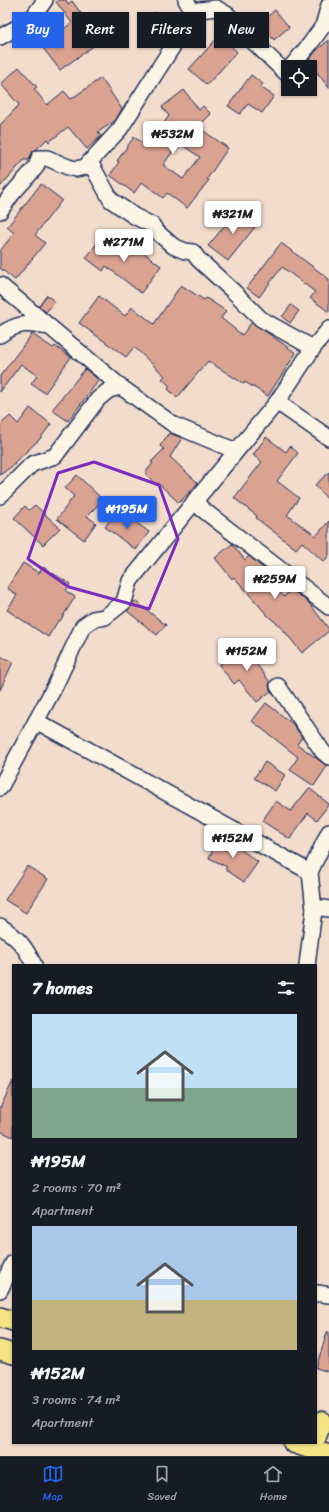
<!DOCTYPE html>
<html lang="en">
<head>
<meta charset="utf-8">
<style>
	:root { --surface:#171b24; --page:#242831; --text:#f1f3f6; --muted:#9ea1a6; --line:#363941; --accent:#2563eb }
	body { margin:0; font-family:Sriracha,sans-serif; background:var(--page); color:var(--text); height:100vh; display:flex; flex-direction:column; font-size:15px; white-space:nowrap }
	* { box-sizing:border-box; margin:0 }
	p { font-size:13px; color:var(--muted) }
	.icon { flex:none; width:22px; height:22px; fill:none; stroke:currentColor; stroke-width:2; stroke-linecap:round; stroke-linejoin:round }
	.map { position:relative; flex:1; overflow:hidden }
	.side { position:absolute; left:12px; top:964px; width:305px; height:480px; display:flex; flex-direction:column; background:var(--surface); border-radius:0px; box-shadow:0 1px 3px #0004 }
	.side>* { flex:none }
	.hud { position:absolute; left:12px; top:12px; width:305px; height:36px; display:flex; gap:8px }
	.fabs { position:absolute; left:281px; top:60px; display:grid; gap:8px }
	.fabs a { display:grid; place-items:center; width:36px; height:36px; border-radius:0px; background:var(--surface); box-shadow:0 1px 3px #0004; font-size:20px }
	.price { position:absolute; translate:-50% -34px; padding:0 9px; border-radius:4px; background:#fff; color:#222; font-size:13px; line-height:26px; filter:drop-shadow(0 1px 2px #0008) }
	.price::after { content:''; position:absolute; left:50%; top:24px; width:12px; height:9px; margin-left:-6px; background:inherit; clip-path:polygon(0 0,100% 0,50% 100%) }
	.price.on { background:var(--accent); color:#fff }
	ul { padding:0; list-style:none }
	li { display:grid; align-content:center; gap:8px; height:212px; padding:0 20px }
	li span { display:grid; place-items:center; height:124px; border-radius:0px; color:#555 }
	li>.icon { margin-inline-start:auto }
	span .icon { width:72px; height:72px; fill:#fffc; stroke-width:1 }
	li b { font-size:17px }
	h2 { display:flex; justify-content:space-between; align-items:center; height:48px; padding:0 20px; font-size:17px }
	.pill { padding:0 14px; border-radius:0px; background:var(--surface); box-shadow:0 1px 3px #0004; font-size:14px; line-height:36px }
	.pill.on { background:var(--accent); color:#fff }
	.tab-bar { display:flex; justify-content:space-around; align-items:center; height:56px; border-top:1px solid var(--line); background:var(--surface); font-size:11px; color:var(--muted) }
	.tab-bar a { display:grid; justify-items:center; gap:2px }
	.tab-bar .on { color:var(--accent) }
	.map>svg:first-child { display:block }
</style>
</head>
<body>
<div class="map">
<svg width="329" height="1456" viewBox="0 0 329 1456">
	<rect width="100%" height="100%" fill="#f2dccc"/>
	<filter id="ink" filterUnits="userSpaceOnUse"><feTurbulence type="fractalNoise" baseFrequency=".025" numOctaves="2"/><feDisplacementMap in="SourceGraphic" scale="8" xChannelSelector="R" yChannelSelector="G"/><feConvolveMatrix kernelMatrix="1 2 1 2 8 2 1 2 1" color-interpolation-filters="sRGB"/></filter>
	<g filter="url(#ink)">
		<!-- building -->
		<g fill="#d9a291" stroke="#1b2f5e" fill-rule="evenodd">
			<polygon points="58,0 66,0 68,4 72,1 83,16 80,18 99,42 60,70 43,48 29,32 40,23 52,37 72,23 56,2"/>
			<polygon points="275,10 289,27 274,40 260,23"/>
			<polygon points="154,12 174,27 162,44 143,27"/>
			<polygon points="220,35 237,52 207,85 189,69"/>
			<polygon points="329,40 329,88 308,61 317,50"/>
			<polygon points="19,67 37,87 34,89 47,105 64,91 71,99 101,78 122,109 115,121 98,132 101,136 87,149 68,127 49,142 47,139 37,149 33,151 30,158 27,161 25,159 0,187 0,125 19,105 1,84"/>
			<polygon points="251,75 263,84 260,87 274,96 262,113 248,104 240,114 228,106"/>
			<path d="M184 90 199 110 203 106 211 114 198 127 228 148 207 179 209 180 187 208 167 193 163 198 142 182 134 193 110 175 119 162 117 161 134 137 147 146 169 116 162 107ZM179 143 200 157 183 179 163 165Z"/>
			<polygon points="41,184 62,200 35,235 45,243 15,280 0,268 0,251 14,233 7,227"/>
			<polygon points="239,208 258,223 228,261 208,246"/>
			<polygon points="104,234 134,256 139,249 161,266 141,293 106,266 103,271 86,258"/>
			<polygon points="281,243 329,279 329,312 310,298 315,292 282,267 259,297 247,288"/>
			<polygon points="181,285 204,300 206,298 226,311 221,318 242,335 252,322 296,353 268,396 245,382 244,384 208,361 177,398 168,389 170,386 162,379 165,376 134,347 126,357 79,323 99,296 125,316 132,307 154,324"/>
			<polygon points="47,295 55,302 46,312 39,306"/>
			<polygon points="291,305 299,311 290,323 282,317"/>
			<polygon points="32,334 53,348 55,346 71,357 45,393 31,384 37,376 21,364 0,392 0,376"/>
			<polygon points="85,369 99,380 68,421 52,410"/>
			<polygon points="30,408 51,424 40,439 14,463 15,464 0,475 0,425 10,416 18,424"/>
			<polygon points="169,433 182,438 170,457 198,483 179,503 158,483 156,485 145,473 153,463 151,462 164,449 160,446"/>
			<polygon points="266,437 286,452 290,446 298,453 277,481 299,498 287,515 316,536 329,521 329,555 324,562 302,542 296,549 256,518 257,516 234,498 262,462 253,455"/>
			<polygon points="329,472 329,501 315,485"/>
			<polygon points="77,475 103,500 87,516 96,523 84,540 57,519 74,496 65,488"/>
			<polygon points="35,505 60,528 43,545 14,518 25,506 29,510"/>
			<polygon points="118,509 149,532 136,550 105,527"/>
			<polygon points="232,544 245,560 249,556 268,572 265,575 284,597 291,589 309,603 329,629 329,631 302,653 281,627 268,616 234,577 232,579 215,558"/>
			<polygon points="23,563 39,573 43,567 70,584 66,591 75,597 60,621 58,621 48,637 7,610 17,595 7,588"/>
			<polygon points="135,601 166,625 157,635 127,611"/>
			<polygon points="249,642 263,660 257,665 270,682 269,686 271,691 257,702 239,680 234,684 219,665"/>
			<polygon points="0,656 13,662 0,690"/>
			<polygon points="266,703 293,724 302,737 297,744 327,766 314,786 290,770 298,757 252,721"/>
			<polygon points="265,762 285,775 275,791 254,778"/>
			<polygon points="309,788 329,804 317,820 308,813 290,839 262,821 276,801 291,811"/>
			<polygon points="219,838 236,846 258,862 244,882 225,869 227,867 209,858"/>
			<polygon points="27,866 48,879 26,913 5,900"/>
			<polygon points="13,1081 13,1137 0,1131 0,1108"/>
			<polygon points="327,1332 329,1332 329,1372 316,1368"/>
		</g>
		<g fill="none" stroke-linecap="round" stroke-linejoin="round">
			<!-- minor casing -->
			<g stroke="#1b2f5e" stroke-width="18">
				<g id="minor">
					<polyline points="192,11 216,8 228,15 244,33 286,73 288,70"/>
					<polyline points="0,37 31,20 45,0"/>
					<polyline points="291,67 310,44 323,26 329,5"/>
					<polyline points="90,162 111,200 134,216 152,225 156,231 173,246 185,251 193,252 198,259 234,292 261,319 313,348"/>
					<polyline points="0,211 12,194 36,167 39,158 47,158 68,167 76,169 85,167 120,129 189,21 192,11 186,0"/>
					<polyline points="0,285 121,387 174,425 236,451"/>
					<path d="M0 335C18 322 28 323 49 327"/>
					<polyline points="277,402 329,438"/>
					<polyline points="0,496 32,464 55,456 98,399 109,390 121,387"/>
					<polyline points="195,500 202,509 329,607"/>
					<polyline points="278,686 323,752 329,757"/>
					<polyline points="36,721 310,872"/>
					<polyline points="0,788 55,686 83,626 93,619 105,617 124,602 130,581 181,518 277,402 313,348 329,329"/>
					<polyline points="314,910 322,908 329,909"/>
					<path d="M0 926C18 938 25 946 34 965"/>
					<polyline points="307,965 314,910 310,872 329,832"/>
					<polyline points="0,1290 13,1263"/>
					<polyline points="316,1294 317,1293 329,1295"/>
				</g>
			</g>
			<!-- major casing -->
			<g stroke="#1b2f5e" stroke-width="22">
				<g id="major">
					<polyline points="0,1317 13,1321"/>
					<polyline points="0,1350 13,1354"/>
					<polyline points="316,1438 322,1421"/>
					<polyline points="293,1443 329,1455"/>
				</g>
			</g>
			<!-- minor -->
			<use href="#minor" stroke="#fcf5e5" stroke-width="15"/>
			<!-- major -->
			<use href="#major" stroke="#f4e382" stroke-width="19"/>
		</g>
	</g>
	<!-- marked area -->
	<path fill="none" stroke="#7b2cbf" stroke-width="3" stroke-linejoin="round" d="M94 462 159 485 178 539 149 609 69 587 28 559 58 473Z"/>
</svg>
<div class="fabs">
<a><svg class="icon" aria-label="locate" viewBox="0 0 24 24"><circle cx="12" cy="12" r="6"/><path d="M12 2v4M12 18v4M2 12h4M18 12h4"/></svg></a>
</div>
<b class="price" style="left:173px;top:155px">₦532M</b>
<b class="price" style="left:233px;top:235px">₦321M</b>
<b class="price" style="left:124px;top:263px">₦271M</b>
<b class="price on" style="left:127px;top:530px">₦195M</b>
<b class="price" style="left:275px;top:600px">₦259M</b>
<b class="price" style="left:247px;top:672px">₦152M</b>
<b class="price" style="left:233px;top:859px">₦152M</b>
<div class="hud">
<a class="pill on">Buy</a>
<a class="pill">Rent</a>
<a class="pill">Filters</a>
<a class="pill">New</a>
</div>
<section class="side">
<h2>7 homes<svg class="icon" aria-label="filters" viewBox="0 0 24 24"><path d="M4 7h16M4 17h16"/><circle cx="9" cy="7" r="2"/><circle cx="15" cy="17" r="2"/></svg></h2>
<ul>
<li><span style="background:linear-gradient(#bfe0f5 60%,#7fa58c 0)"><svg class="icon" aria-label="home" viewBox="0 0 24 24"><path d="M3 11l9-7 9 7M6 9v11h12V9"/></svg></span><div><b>₦195M</b><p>2 rooms · 70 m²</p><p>Apartment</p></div></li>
<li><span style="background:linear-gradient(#a9c7e8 60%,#c2b280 0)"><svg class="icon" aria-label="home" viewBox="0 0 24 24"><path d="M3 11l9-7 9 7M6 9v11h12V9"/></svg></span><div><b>₦152M</b><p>3 rooms · 74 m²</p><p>Apartment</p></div></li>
</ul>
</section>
</div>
<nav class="tab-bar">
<a class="on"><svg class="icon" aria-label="map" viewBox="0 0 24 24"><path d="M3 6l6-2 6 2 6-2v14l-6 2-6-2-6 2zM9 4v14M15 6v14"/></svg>Map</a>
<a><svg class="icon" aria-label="saved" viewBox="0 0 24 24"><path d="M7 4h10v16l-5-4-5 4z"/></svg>Saved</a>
<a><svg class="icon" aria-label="home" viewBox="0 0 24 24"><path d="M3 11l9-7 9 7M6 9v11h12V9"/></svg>Home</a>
</nav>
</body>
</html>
